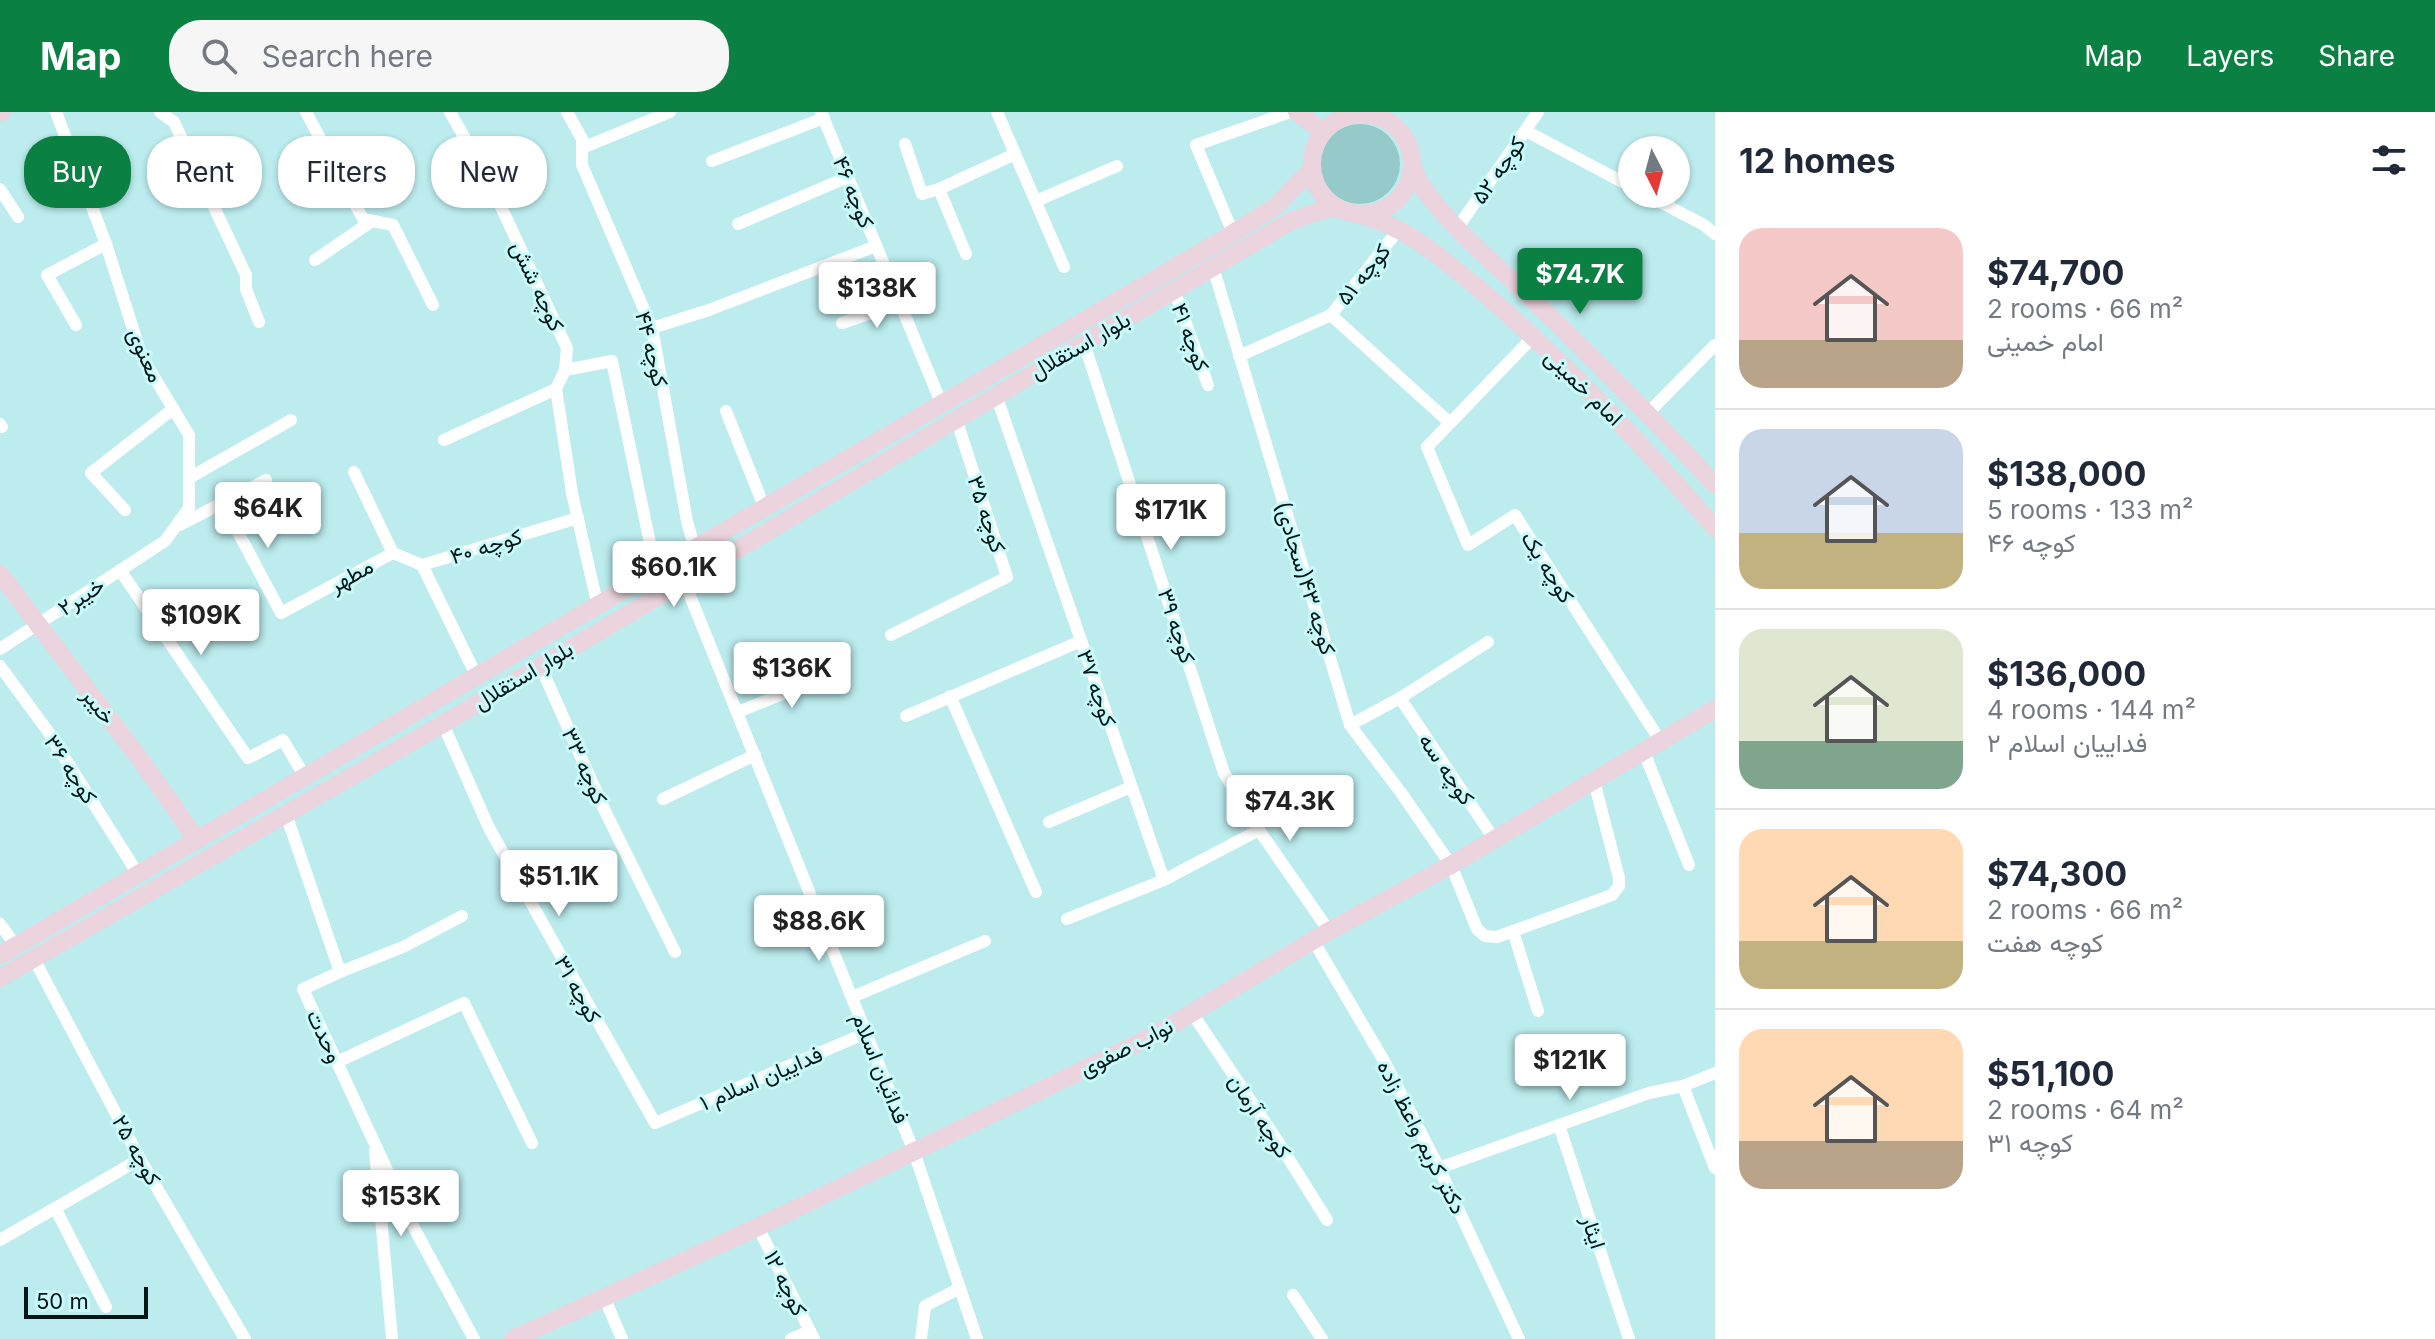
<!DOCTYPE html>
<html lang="en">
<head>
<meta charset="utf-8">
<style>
	:root { --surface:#fff; --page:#f6f6f7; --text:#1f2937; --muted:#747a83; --line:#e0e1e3; --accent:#0b8043 }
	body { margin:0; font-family:Inter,Vazirmatn,sans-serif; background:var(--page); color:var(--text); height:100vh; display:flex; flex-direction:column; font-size:30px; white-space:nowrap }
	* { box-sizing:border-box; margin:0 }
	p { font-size:26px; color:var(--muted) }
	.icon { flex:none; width:44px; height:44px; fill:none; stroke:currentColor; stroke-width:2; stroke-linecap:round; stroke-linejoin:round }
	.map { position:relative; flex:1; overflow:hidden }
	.drawer { display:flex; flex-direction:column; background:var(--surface); width:720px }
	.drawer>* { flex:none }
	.guide { position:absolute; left:24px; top:24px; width:760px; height:72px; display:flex; gap:16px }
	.needle { width:52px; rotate:174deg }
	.tools { position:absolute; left:1618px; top:24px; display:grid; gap:16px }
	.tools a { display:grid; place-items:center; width:72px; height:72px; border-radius:50%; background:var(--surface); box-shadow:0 2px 6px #0004; font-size:40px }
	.scale { position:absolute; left:24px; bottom:20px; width:124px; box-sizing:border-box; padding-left:8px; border:4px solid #041617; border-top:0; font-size:22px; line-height:28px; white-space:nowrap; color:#041617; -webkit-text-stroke:6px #c9fafb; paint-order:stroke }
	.price { position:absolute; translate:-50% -68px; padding:0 18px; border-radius:8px; background:#fff; color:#222; font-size:26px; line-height:52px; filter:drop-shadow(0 2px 4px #0008) }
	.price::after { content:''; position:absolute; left:50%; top:48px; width:24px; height:18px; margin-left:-12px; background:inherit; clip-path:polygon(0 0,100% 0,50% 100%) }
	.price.on { background:var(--accent); color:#fff }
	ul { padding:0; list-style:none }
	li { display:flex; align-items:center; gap:24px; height:200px; padding:0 24px }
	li+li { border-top:2px solid var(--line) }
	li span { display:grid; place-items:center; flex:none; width:224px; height:160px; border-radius:24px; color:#555 }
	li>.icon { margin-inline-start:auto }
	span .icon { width:96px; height:96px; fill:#fffc; stroke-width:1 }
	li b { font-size:34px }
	h2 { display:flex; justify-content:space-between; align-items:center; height:96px; padding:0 24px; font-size:34px }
	.pill { padding:0 28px; border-radius:32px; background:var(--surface); box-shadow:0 2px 6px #0004; font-size:28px; line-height:72px }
	.pill.on { background:var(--accent); color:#fff }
	header { display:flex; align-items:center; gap:48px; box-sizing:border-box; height:112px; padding:0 40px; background:var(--accent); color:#fff }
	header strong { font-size:38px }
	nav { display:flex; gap:44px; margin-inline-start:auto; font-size:28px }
	.search { width:560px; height:72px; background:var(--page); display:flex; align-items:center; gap:20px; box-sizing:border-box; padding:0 28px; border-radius:32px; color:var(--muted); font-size:30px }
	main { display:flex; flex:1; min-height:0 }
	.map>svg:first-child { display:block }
</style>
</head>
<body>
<header>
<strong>Map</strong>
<div class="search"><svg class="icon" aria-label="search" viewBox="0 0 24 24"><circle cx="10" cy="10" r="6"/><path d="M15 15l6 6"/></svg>Search here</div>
<nav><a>Map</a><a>Layers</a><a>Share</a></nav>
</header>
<main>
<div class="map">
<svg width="1715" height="1227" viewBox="0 0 1715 1227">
	<rect width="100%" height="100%" fill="#bcecee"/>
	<!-- green -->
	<circle fill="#95c9ca" cx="1360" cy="52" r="40"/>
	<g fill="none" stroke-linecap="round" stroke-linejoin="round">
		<!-- street -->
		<g stroke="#fff" stroke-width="12">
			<polyline points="160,0 174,10 246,163 246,177 259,210"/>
			<polyline points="306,0 363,107 393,113 433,193"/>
			<polyline points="450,0 488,67 567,236 565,258 556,277 572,381 598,495"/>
			<polyline points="567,0 582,27 582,53 652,216 687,409 695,438"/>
			<polyline points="821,0 942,293"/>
			<polyline points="997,0 1064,155"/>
			<polyline points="1526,19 1632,75"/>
			<polyline points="905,32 922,82 939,77"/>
			<polyline points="582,36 670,0"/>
			<polyline points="712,49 824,6"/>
			<polyline points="0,77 18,105"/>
			<polyline points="1645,82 1704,113 1715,122"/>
			<polyline points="1036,89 1117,54"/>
			<polyline points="738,112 848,65"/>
			<polyline points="1458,115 1538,0"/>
			<polyline points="1233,121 1196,33 1290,0"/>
			<polyline points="966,142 939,77 1015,42"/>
			<polyline points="315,148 372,109"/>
			<polyline points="1213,155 1350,613 1402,682 1451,753 1477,817 1485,824 1497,825 1612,783 1619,774 1619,766 1594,669"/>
			<polyline points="1174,178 1208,273"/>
			<polyline points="1331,203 1450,311"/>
			<polyline points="842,211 900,191"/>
			<polyline points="76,213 47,163 106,132"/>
			<polyline points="652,216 709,198 876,134"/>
			<polyline points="1533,225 1427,335 1468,433 1515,403 1661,630"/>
			<polyline points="1084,231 1224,661 1259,718 1329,819"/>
			<polyline points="1239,244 1331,203 1399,117"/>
			<polyline points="565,258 612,249 656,460"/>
			<polyline points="996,283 1164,768 1259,718"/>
			<polyline points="726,299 765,397"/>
			<polyline points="1648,301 1715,233"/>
			<polyline points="0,312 2,315"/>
			<polyline points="444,328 556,277"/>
			<polyline points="354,360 393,441"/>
			<polyline points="189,366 291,308"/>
			<polyline points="223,392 281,501 393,441 422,453"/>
			<polyline points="125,398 91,361 173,297"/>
			<polyline points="180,413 266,368"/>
			<polyline points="676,449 914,1040 977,1227"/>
			<polyline points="120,458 248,646 283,628 305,665"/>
			<polyline points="891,523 1007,465 956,306"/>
			<polyline points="0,537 165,429 189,396 189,323 142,245 106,132 56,0"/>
			<polyline points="540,553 605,699 675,840"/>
			<polyline points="0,554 47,618 138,762"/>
			<polyline points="477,565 422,453 578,406"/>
			<polyline points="950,584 1036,780"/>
			<polyline points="1400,586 1494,727"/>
			<polyline points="738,600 831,562"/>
			<polyline points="906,604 1081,529"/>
			<polyline points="443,612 489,716 655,1011 866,921"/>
			<polyline points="1350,613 1400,586 1488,530"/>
			<polyline points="1644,640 1689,753"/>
			<polyline points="663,687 755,643"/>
			<polyline points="286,702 340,860 303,877 413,1114 474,1227"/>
			<polyline points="1049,710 1131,675"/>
			<polyline points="1067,807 1164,768"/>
			<polyline points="0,812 16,834"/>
			<polyline points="1513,819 1538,899"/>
			<polyline points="1313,828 1384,949 1439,1056 1519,1227"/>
			<polyline points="34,847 140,1047 245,1227"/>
			<polyline points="340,860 403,835 462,804"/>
			<polyline points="852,885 985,829"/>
			<polyline points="1192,901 1275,1025 1327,1108"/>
			<polyline points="337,950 464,891 532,1031"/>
			<polyline points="1683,974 1715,1056"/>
			<polyline points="1559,1013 1629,1227"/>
			<polyline points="375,1039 392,1227"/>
			<polyline points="1439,1056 1649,981 1683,974 1715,961"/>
			<polyline points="55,1096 106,1195"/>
			<polyline points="758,1115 814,1227"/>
			<polyline points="0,1128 140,1047"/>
			<polyline points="1293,1183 1322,1227"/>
			<polyline points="605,1187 622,1227"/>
			<polyline points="791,1227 810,1219"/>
			<polyline points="921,1227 925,1194 960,1176"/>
		</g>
		<!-- secondary -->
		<g stroke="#ebd4dd" stroke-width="18">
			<polyline points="1297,0 1323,20"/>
			<polyline points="0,1 2,0"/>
			<circle cx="1362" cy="52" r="50"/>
			<path d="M1413 56C1429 99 1501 157 1535 190 1597 250 1657 310 1715 373"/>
			<path d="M1358 102C1409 115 1445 149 1485 182 1568 253 1643 334 1715 416"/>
			<polyline points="0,462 142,650 197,728"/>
			<polyline points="0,843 1225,126 1276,94 1312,57"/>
			<polyline points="0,866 443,612 1291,109 1322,98 1337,96"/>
			<polyline points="513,1227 758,1115 1153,924 1329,819 1451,753 1715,597"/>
		</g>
	</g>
	<g text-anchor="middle" stroke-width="6" stroke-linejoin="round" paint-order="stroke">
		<!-- street labels -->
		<g font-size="22" fill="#041617" stroke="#c9fafb">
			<text transform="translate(1498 58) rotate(-55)" y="8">کوچه ۵۲</text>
			<text transform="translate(854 80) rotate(68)" y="8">کوچه ۴۶</text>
			<text transform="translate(1363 162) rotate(-51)" y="8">کوچه ۵۱</text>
			<text transform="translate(538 174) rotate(65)" y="8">کوچه شش</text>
			<text transform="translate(1191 225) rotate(70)" y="8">کوچه ۴۱</text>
			<text transform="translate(1080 233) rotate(-30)" y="8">بلوار استقلال</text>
			<text transform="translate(652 237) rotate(76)" y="8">کوچه ۴۴</text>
			<text transform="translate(146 243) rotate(66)" y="8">معنوی</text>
			<text transform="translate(1584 275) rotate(44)" y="8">امام خمینی</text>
			<text transform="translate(987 402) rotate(72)" y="8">کوچه ۳۵</text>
			<text transform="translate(486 434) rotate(-17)" y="8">کوچه ۴۰</text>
			<text transform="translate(1548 455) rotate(58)" y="8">کوچه یک</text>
			<text transform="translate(351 463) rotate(-29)" y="8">مطهر</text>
			<text transform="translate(1306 466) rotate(73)" y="8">کوچه ۴۳(سجادی)</text>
			<text transform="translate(81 484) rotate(-33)" y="8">خیبر۲</text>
			<text transform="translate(1177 514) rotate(72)" y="8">کوچه ۳۹</text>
			<text transform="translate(523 563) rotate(-31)" y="8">بلوار استقلال</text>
			<text transform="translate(1097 576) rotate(71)" y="8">کوچه ۳۷</text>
			<text transform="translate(99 594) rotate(52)" y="8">خیبر</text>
			<text transform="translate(585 654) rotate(66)" y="8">کوچه ۳۳</text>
			<text transform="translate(71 657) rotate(57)" y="8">کوچه ۳۶</text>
			<text transform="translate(1447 657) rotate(56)" y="8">کوچه سه</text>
			<text transform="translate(578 877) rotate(61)" y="8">کوچه ۳۱</text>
			<text transform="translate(325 924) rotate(65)" y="8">وحدت</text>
			<text transform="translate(1126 935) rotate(-27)" y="8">نواب صفوی</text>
			<text transform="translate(881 956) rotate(68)" y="8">فدائیان اسلام</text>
			<text transform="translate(761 966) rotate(-23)" y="8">فداییان اسلام ۱</text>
			<text transform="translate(1260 1004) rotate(57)" y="8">کوچه آرمان</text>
			<text transform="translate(1422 1025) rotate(63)" y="8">دکتر کریم واعظ زاده</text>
			<text transform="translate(137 1038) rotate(61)" y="8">کوچه ۲۵</text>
			<text transform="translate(1594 1120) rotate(72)" y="8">ایثار</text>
			<text transform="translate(786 1171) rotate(64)" y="8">کوچه ۱۲</text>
		</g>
	</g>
</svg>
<div class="tools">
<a><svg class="needle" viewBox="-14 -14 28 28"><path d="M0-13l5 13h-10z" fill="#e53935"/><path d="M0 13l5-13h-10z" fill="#747a83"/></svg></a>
</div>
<div class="scale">50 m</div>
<b class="price on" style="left:1580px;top:204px">$74.7K</b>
<b class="price" style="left:877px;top:218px">$138K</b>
<b class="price" style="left:268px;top:438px">$64K</b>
<b class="price" style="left:1171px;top:440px">$171K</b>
<b class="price" style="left:674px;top:497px">$60.1K</b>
<b class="price" style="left:201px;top:545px">$109K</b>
<b class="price" style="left:792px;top:598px">$136K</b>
<b class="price" style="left:1290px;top:731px">$74.3K</b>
<b class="price" style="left:559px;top:806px">$51.1K</b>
<b class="price" style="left:819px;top:851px">$88.6K</b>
<b class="price" style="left:1570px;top:990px">$121K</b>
<b class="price" style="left:401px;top:1126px">$153K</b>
<div class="guide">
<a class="pill on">Buy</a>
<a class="pill">Rent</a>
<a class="pill">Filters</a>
<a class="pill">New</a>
</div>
</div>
<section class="drawer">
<h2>12 homes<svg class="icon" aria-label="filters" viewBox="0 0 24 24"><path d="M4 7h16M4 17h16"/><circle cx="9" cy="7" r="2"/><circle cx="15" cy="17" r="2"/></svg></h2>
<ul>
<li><span style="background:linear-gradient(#f6c9c9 70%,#b9a48a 0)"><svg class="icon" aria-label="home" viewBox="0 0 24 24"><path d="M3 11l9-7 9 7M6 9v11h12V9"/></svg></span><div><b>$74,700</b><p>2 rooms · 66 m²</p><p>امام خمینی</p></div></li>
<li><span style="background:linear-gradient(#c9d6e8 65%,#c2b280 0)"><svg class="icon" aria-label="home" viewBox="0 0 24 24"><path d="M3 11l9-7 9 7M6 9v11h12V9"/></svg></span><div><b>$138,000</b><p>5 rooms · 133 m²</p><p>کوچه ۴۶</p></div></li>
<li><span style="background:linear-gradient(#dfe7d0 70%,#7fa58c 0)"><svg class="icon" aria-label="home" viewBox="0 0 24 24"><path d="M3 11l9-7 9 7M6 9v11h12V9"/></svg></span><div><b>$136,000</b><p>4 rooms · 144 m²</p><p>فداییان اسلام ۲</p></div></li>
<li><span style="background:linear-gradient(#ffd9b3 70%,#c2b280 0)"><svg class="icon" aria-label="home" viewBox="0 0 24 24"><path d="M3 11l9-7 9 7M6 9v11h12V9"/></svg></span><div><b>$74,300</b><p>2 rooms · 66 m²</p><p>کوچه هفت</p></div></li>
<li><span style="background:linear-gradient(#ffd9b3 70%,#b9a48a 0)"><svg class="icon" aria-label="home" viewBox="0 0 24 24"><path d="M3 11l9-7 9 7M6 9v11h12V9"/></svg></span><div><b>$51,100</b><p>2 rooms · 64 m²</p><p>کوچه ۳۱</p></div></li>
</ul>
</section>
</main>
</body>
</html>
